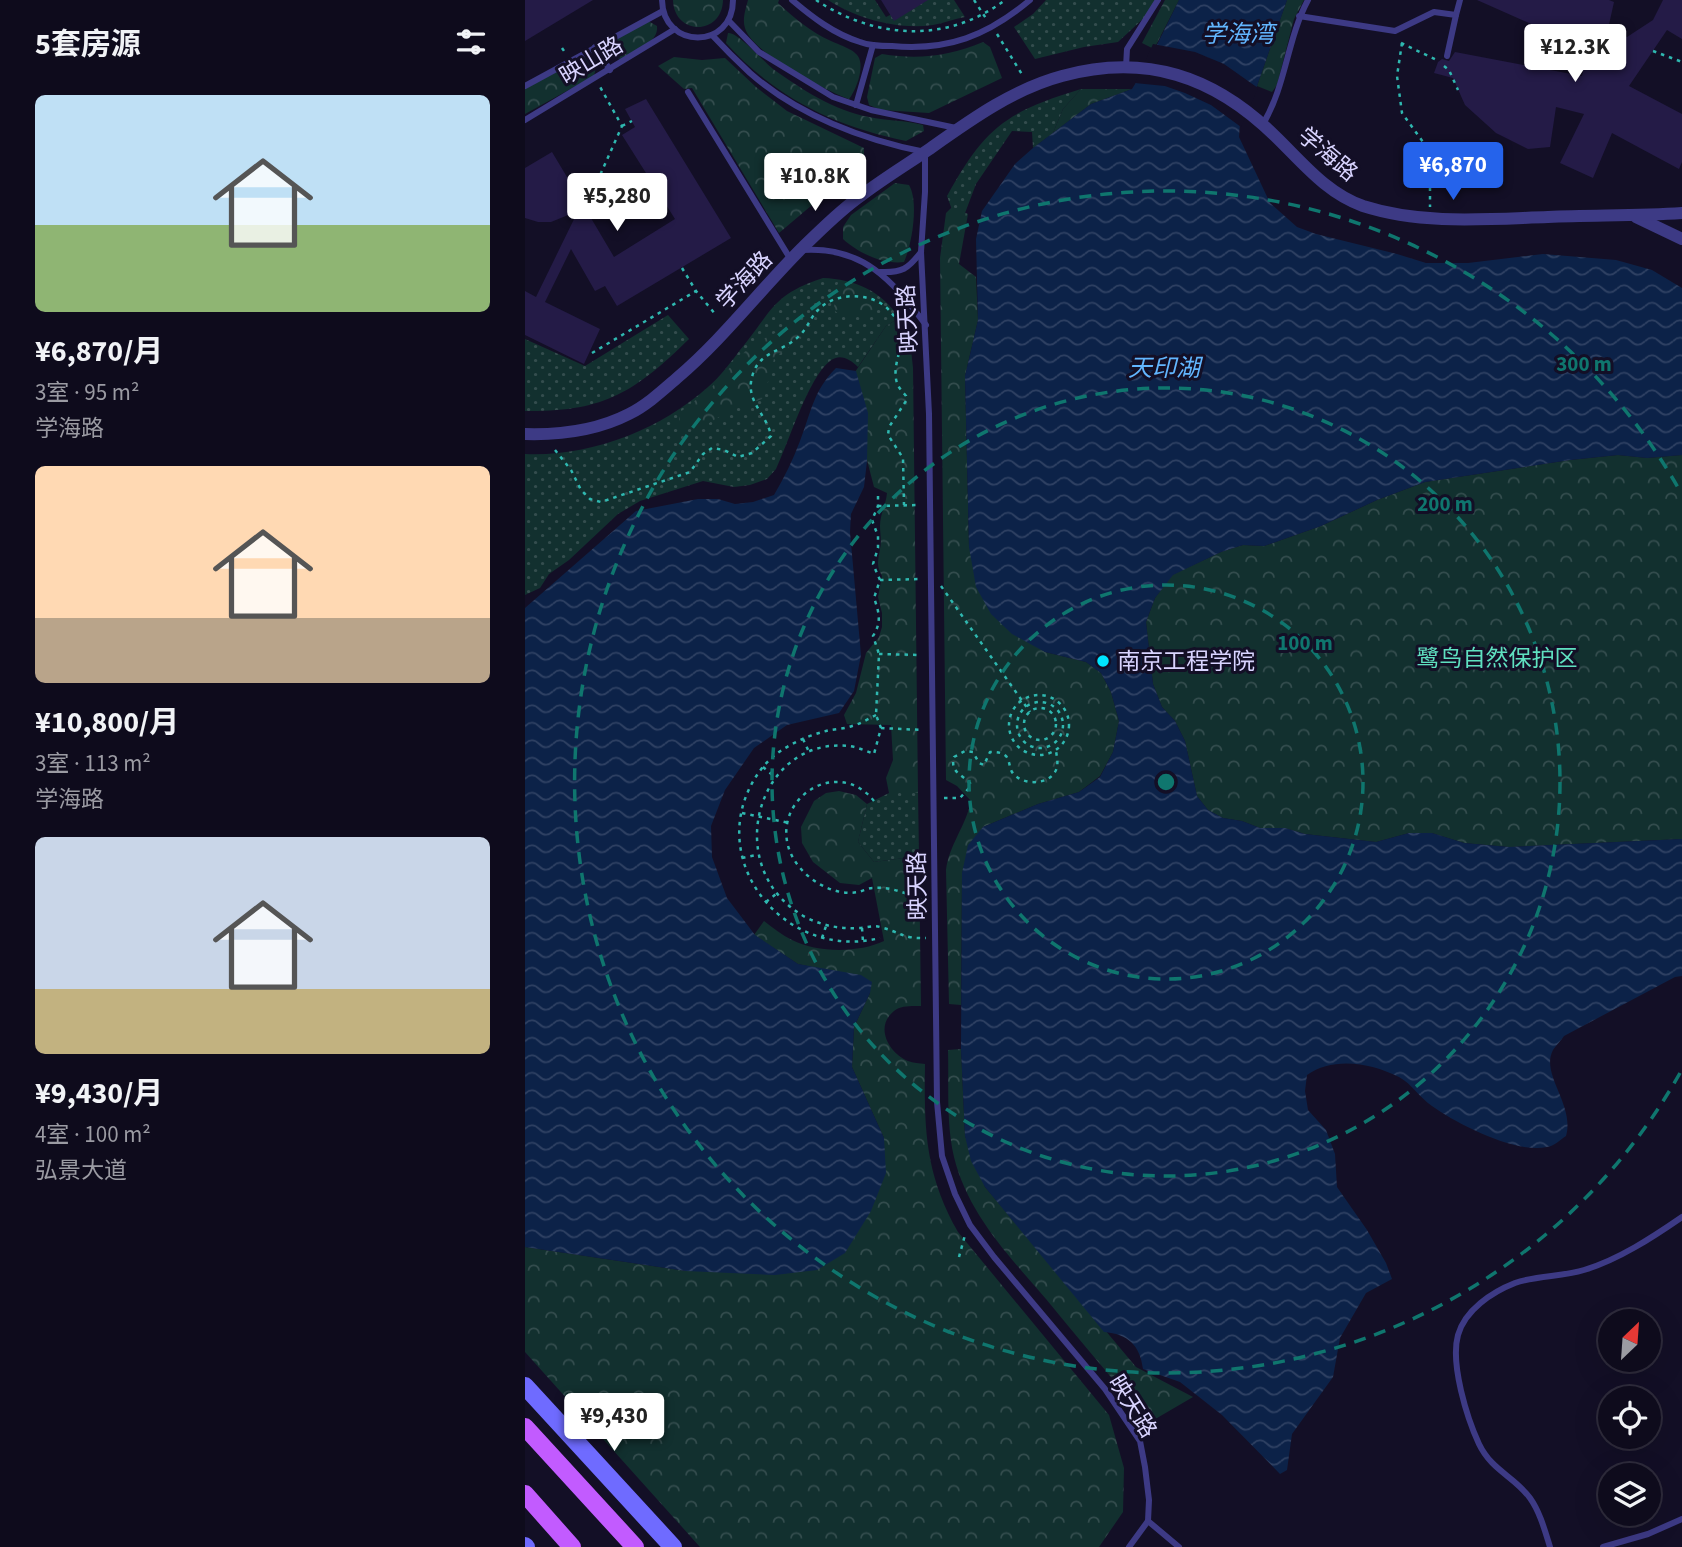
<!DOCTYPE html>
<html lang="zh">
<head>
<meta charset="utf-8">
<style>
	:root { --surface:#0e0b1c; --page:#171425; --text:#f1f3f6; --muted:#9b9ba3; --line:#2e2b3b; --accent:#2563eb }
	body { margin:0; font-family:"Source Sans 3","Noto Sans SC",sans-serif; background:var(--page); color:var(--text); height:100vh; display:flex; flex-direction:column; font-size:26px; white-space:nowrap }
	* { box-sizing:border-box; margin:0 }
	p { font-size:23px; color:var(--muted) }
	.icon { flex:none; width:38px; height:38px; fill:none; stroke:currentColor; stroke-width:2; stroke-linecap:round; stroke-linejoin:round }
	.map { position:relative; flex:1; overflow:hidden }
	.details { display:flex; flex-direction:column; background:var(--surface); width:525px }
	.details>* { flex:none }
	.needle { width:46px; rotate:25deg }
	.buttons { position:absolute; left:1073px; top:1309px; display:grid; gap:14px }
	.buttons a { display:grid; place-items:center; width:63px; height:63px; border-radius:50%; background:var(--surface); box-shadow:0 7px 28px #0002,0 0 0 2px var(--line); font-size:35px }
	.price { position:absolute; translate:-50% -60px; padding:0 16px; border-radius:7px; background:#fff; color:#222; font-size:23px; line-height:46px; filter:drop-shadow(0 2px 4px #0008) }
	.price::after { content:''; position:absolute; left:50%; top:42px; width:21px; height:16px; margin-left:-10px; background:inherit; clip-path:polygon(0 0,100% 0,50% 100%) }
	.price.active { background:var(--accent); color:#fff }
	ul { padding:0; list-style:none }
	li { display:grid; align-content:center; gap:14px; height:371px; padding:0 35px }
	li span { display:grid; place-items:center; height:217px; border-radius:10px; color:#555 }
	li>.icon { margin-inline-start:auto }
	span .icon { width:126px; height:126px; fill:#fffc; stroke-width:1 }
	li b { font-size:30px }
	h2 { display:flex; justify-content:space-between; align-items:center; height:84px; padding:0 35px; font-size:30px }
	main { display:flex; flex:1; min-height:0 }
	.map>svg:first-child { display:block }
</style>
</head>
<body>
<main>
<section class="details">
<h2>5套房源<svg class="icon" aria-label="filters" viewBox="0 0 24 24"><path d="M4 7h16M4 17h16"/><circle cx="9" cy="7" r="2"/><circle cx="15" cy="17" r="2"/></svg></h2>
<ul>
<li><span style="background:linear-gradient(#bfe0f5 60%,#8fb573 0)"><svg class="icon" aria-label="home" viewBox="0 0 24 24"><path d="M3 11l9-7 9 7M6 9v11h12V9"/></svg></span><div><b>¥6,870/月</b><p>3室 · 95 m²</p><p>学海路</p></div></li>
<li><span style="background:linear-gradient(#ffd9b3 70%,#b9a48a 0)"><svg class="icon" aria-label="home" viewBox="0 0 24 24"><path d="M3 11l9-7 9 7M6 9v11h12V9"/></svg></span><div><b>¥10,800/月</b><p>3室 · 113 m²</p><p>学海路</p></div></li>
<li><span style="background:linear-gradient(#c9d6e8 70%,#c2b280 0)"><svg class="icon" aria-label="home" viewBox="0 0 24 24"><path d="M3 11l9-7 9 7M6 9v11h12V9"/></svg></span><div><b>¥9,430/月</b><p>4室 · 100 m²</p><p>弘景大道</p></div></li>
</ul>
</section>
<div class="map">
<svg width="1157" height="1547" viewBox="0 0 1157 1547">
	<defs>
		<pattern id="grass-dots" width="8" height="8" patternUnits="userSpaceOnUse" patternTransform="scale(1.75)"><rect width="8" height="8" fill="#12302f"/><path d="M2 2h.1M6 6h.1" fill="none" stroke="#344d4e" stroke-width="1.8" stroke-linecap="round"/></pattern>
		<pattern id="forest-crowns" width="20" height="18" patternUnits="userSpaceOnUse" patternTransform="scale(1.75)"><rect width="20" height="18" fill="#12302f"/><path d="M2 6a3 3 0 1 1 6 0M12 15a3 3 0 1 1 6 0" fill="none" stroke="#344d4e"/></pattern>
		<pattern id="water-waves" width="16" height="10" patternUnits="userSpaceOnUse" patternTransform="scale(1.75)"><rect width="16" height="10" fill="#0c2248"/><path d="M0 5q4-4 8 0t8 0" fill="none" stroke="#2f4163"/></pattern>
	</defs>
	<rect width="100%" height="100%" fill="#130f26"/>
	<!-- grass -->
	<g fill="url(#grass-dots)">
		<path d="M303 0H350L361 17 396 0H429L440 17C429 19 419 23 408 25 373 30 332 19 303 0Z"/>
		<polygon points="521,0 630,0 620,17 593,42 559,47 510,59 489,27 508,14"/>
		<path d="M556 89 538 109 528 133 508 148 507 132 487 131 451 184 434 229 422 196C460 127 481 112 556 89Z"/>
		<path d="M298 278C329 279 357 291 374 318L361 326 333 367C325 359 315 353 305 361 284 376 263 444 251 469L242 479 225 485 209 487 178 481 115 501 93 514 44 560 24 574 15 588 0 595V454C65 457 135 430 183 387 195 377 206 362 215 350 247 312 246 295 298 278Z"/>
		<path d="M143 315 164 339C109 393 78 412 0 411V339L60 366Z"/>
		<polygon points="364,793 393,793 394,856 349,862 333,842 342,804"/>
	</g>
	<!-- forest -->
	<g fill="url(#forest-crowns)">
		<path d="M148 0H198C197 36 149 36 148 0Z"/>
		<path d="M223 0H254L253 3C269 18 286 32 306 41 314 45 330 49 334 58 339 69 331 90 324 99 300 90 227 53 220 28 217 19 221 8 223 0Z"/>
		<polygon points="640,0 654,0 629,49 617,43"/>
		<polygon points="762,0 779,0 769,19 752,85 747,92 732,86"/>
		<path d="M123 21 132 26C134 43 109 51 97 59L86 58 81 51 83 44Z"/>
		<path d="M203 33C213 32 238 61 248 69 276 89 310 111 344 117 362 121 380 120 398 125L399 131 381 141C309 126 251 98 201 43Z"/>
		<path d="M458 42 465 47 477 78 404 113 356 110 344 105 342 97 350 58 357 54C394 60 424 56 458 42Z"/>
		<polygon points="59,55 68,57 72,63 69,76 0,114 0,89"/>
		<polygon points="149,57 177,60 200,58 231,87 262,111 339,148 339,161 254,233 167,88 159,89 133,66"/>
		<polygon points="556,89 607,89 566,104 528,133 538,109"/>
		<path d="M370 183 384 185C394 202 387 244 379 262 359 265 333 253 318 239V227L326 215Z"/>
		<path d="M427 207 443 214 434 264 451 277 453 320 440 376 444 547 520 652 561 662 576 673 586 692 594 721 588 752 575 776 554 792 513 804 458 827 437 873 436 1005 424 1004 421 870C424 845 441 826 446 801L432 786 421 780 415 258 421 213Z"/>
		<path d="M314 281 332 285 353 299 346 314C334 318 318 320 309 310L310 290Z"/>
		<polygon points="271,318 280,324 278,337 249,358 247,370 237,399 204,411 174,429 154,428 154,413 185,389 225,346 258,329"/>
		<path d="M374 318 385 340 388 368 393 793H364L361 778 368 760 366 725 322 724 319 715 331 693 341 653 354 637 357 627V613L353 597 357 576C351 565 353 561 355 549 357 542 355 533 355 526 355 514 361 505 362 493L349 487 342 460 330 372 361 326Z"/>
		<polygon points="1093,455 1122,458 1157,455 1157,839 984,847 939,843 907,833 884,833 851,842 780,834 760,828 735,828 717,821 698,818 683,810 672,796 660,741 650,721 637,707 628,684 621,622 630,598 647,575 696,552 718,545 739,546 796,526 852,500 900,482 1045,460"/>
		<path d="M314 791 331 795 342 804 333 842 349 862 394 856 396 1006C388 1006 376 1005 369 1011 349 1027 364 1053 383 1061 388 1063 394 1063 400 1064 399 1129 400 1174 433 1232L584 1415 599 1468 598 1512 574 1547H175L0 1352V1247L161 1271 359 1138 327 1067 329 1027 345 993 302 970 273 964 229 935 239 921C248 928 257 935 267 940 292 953 334 953 359 941L347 878 334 885 315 883 288 862 277 843 276 827 289 801 301 793Z"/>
		<path d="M436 1049 440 1136 460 1187 611 1367 668 1397 620 1425 607 1402C578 1368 549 1333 521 1299 484 1256 443 1214 429 1157 421 1123 424 1084 423 1050Z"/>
	</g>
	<!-- water -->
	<g fill="url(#water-waves)">
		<path d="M654 0H762L732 86 715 123 714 137 745 203 772 227 791 234 872 254 901 263H943L1018 254 1091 260 1127 270 1157 288V455L1122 458 1093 455 1045 460 900 482 852 500 796 526 739 546 718 545 696 552 648 575 630 598 621 622 628 684 637 707 650 721 660 741 672 796 683 810 698 818 717 821 735 828H760L780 834 851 842 884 833H907L939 843 984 847 1157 839V976L1150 977 1039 1036C1036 1041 1031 1045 1028 1050 1015 1074 1050 1105 1041 1136 1035 1140 1029 1146 1022 1147 991 1154 932 1124 907 1106 895 1098 887 1084 874 1077 847 1063 808 1056 782 1075L780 1091 783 1110 801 1130 810 1154 812 1187 842 1230 861 1263 867 1279 841 1293 815 1338 808 1377 767 1434 762 1470 755 1474 697 1415 655 1382 618 1369C615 1345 603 1334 579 1332L460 1187 446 1161 440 1136 436 1049 437 873 443 845 458 827 513 804 554 792 575 777 588 752 594 721 586 692 576 673 561 662 520 652 487 634 466 614 451 587 444 547 440 376 453 320 451 239 457 211 490 164 508 148 566 104 607 89 623 63Z"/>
		<path d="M311 368 331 371 343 413 342 461 339 487 326 514 325 532 336 655 329 691 314 713 262 725 229 748 200 790 186 826 187 857 202 898 230 935 273 964 336 975 347 982 345 993 329 1027 327 1067 359 1138 361 1173 346 1211 320 1253 292 1270 250 1275 161 1271 0 1247V608L111 511 173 499H193L210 504 228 502 249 495C259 478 268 460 275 441 286 413 288 391 311 368Z"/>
	</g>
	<!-- pier -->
	<polygon fill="#130f26" points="628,44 670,52 699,64 733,88 716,127 686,105 660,93 640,86 610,83"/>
	<!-- building -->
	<g fill="#241b47">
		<polygon points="0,0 68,0 0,41"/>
		<polygon points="356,0 403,0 369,21"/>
		<polygon points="952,0 1084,0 1089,2 1083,29 1102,37 1128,20 1138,0 1157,0 1157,39 1142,30 1104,86 1157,114 1157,162 1154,169 1087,133 1068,178 1035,163 1059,114 1031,107 1025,147 1003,149 971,133 940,105 928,78 909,73 913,62 917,59 924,61 930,52 1057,76 1063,49"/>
		<polygon points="121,99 206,238 92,306 80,286 70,291 46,249 20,302 75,329 59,364 0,335 0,291 11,297 53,211 26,222 13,222 0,218 0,168 27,152 57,202 68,180 77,184 63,213 89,257 150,219 97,135 110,127 100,109"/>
	</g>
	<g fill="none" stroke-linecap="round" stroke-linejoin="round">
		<!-- path -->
		<g stroke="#2fb8b0" stroke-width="2.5" stroke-dasharray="3.5 5" stroke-linecap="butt">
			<path d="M291 0C350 39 422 44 480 0"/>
			<polyline points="449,0 462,20"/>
			<polyline points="472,34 498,76"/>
			<polyline points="876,43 914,61"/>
			<polyline points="877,43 872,76 877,113 898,142 905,170 905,207"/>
			<polyline points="37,48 41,54"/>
			<polyline points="1128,51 1157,62"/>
			<polyline points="919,66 924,70 933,90"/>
			<polyline points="97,126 107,121"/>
			<polyline points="72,182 97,126 74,85"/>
			<polyline points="157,268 171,291 191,315"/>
			<polyline points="67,353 171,291"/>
			<path d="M30 450 46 470 56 490 65 499 76 502 165 472 178 454 187 448 199 450 213 457 227 453 246 436C243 417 223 403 226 382 231 350 256 354 274 336 282 329 285 318 293 310 309 292 345 292 362 308 392 337 364 358 372 383 374 389 378 392 381 396V401L364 427 363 435 378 458 379 505"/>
			<path d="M353 496V506L347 520 353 536V548L348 564 355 580 349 598C354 612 357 622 348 636L354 654 351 715 356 728 349 754C341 751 332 747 324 746 231 736 194 871 282 918 299 926 315 929 334 928 341 928 348 925 355 927 375 932 378 939 401 938"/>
			<polyline points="353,506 395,505"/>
			<polyline points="355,580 396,579"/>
			<polyline points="416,586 505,712"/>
			<polyline points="354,654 396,655"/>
			<circle cx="514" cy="725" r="30"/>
			<circle cx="515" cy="725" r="23"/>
			<circle cx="515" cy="724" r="16"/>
			<path d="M351 715C343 719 335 724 327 726 319 729 309 729 301 731 278 737 252 749 237 768 172 853 257 963 355 938"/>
			<polyline points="356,728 398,730"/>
			<polyline points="278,739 284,752"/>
			<polyline points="238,767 251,778"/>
			<path d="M419 798H435L445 787V783C436 774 425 772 429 757L440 751 448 752 454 763 459 765 465 752C471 752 476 752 481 756 485 761 484 767 487 772 495 785 522 786 530 772 534 765 532 758 531 751"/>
			<path d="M349 801C313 756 247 798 264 849 273 875 305 897 333 892 338 891 343 888 348 888 366 886 385 895 400 901"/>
			<polyline points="217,813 264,823"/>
			<polyline points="217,858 231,855"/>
			<polyline points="241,902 251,894"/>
			<polyline points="337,928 338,942"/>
			<polyline points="297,938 301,926"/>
			<polyline points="434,1257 440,1235"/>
		</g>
		<!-- lane -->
		<g stroke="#3d3a85" stroke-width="6">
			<path d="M137 0C138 50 208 50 208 0"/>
			<path d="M267 0C287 17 309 34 335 42 345 46 356 46 367 46 423 51 462 36 505 0"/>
			<polyline points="774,16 870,31 909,12 931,15 935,0"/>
			<polyline points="204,21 234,52 308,97 346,110 431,128"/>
			<path d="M187 35C199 48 212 61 225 73 273 115 338 140 400 152V192L396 252 404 414 412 1102 417 1156 430 1194 445 1225 469 1257 580 1389 615 1441 620 1467 624 1500 623 1521 604 1547"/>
			<polyline points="70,47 85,70"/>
			<polyline points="922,56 931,15"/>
			<polyline points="601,67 602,49 633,0"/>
			<polyline points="0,86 138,11"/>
			<polyline points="163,92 266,260"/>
			<polyline points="331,105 348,45"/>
			<polyline points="0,120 150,29"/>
			<path d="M738 124C761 86 762 39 783 0"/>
			<path d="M277 250C338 246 367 280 401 325"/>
			<path d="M355 272C377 273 383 269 396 252"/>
			<polyline points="623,1521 654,1547"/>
			<path d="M1025 1547C1020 1531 1015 1512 1005 1498 989 1476 967 1471 954 1444 942 1418 925 1364 933 1335 940 1310 967 1292 990 1283 1013 1275 1036 1277 1059 1270 1093 1260 1128 1237 1157 1217"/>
			<polyline points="1078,1547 1123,1534 1157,1519"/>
		</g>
		<!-- street -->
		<g stroke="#3d3a85" stroke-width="12">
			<polyline points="1111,217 1157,239"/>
			<path d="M0 434C35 435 73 430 104 414 122 405 137 391 152 378 198 339 234 291 277 248 296 230 315 210 337 195 358 179 381 165 403 150 444 121 488 89 537 76 620 53 689 76 750 136 777 162 801 193 838 206 897 225 962 219 1023 217 1068 215 1112 216 1157 213"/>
		</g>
		<!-- secondary -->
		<g stroke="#6f6bff" stroke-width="18">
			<polyline points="0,1386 148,1547"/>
			<polyline points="0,1546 1,1547"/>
		</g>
		<!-- primary -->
		<g stroke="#c25bff" stroke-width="18">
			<polyline points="0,1427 110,1547"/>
			<polyline points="0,1494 47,1547"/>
		</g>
	</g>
	<!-- distance rings -->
	<g fill="none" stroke="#0f766e" stroke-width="3.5" stroke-dasharray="12 9">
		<circle cx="641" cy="782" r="197"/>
		<circle cx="641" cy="782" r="394"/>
		<path d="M1155 1073A591 591 0 1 1 1155 491"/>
	</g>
	<!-- markers -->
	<circle fill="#00e5ff" stroke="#130f26" stroke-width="2.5" cx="578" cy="661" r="7"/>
	<g text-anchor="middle" stroke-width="6" stroke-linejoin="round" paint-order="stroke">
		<!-- street labels -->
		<g font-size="23" fill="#d9d4ff" stroke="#130f26">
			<text transform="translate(66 60) rotate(-31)" y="8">映山路</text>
			<text transform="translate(803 154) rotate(40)" y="8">学海路</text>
			<text transform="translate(219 280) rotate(-47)" y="8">学海路</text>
			<text transform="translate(382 319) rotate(-93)" y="8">映天路</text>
			<text transform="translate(392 886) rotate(-91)" y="8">映天路</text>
			<text transform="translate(608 1406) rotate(58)" y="8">映天路</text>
		</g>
		<!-- park labels -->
		<g font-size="23" fill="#5fe0c0" stroke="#130f26">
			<text x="972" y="666">鹭鸟自然保护区</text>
		</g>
		<!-- poi labels -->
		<g font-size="23" fill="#d9d4ff" stroke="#130f26" text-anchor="start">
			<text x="592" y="669">南京工程学院</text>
		</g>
		<!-- water labels -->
		<g font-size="24" font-style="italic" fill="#62b6ff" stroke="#130f26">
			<text x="713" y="42">学海湾</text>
			<text x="639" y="376">天印湖</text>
		</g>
	</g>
	<circle cx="641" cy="782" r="10" fill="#0f766e" stroke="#130f26" stroke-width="3.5"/>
	<g font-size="21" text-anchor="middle" font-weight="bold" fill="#0f766e" stroke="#130f26" stroke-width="6" stroke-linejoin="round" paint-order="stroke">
		<text x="1059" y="371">300 m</text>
		<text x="920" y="511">200 m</text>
		<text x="780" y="650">100 m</text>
	</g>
</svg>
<div class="buttons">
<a><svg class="needle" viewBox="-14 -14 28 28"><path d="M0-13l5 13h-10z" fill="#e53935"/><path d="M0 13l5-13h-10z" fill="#9b9ba3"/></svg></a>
<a><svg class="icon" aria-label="locate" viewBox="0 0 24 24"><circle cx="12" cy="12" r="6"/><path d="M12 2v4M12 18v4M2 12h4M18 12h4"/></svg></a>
<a><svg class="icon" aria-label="layers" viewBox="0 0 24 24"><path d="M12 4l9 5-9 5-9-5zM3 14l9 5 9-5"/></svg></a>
</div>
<b class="price" style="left:1050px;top:84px">¥12.3K</b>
<b class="price active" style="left:928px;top:202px">¥6,870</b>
<b class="price" style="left:290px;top:213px">¥10.8K</b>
<b class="price" style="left:92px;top:233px">¥5,280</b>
<b class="price" style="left:89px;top:1453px">¥9,430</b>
</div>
</main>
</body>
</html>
